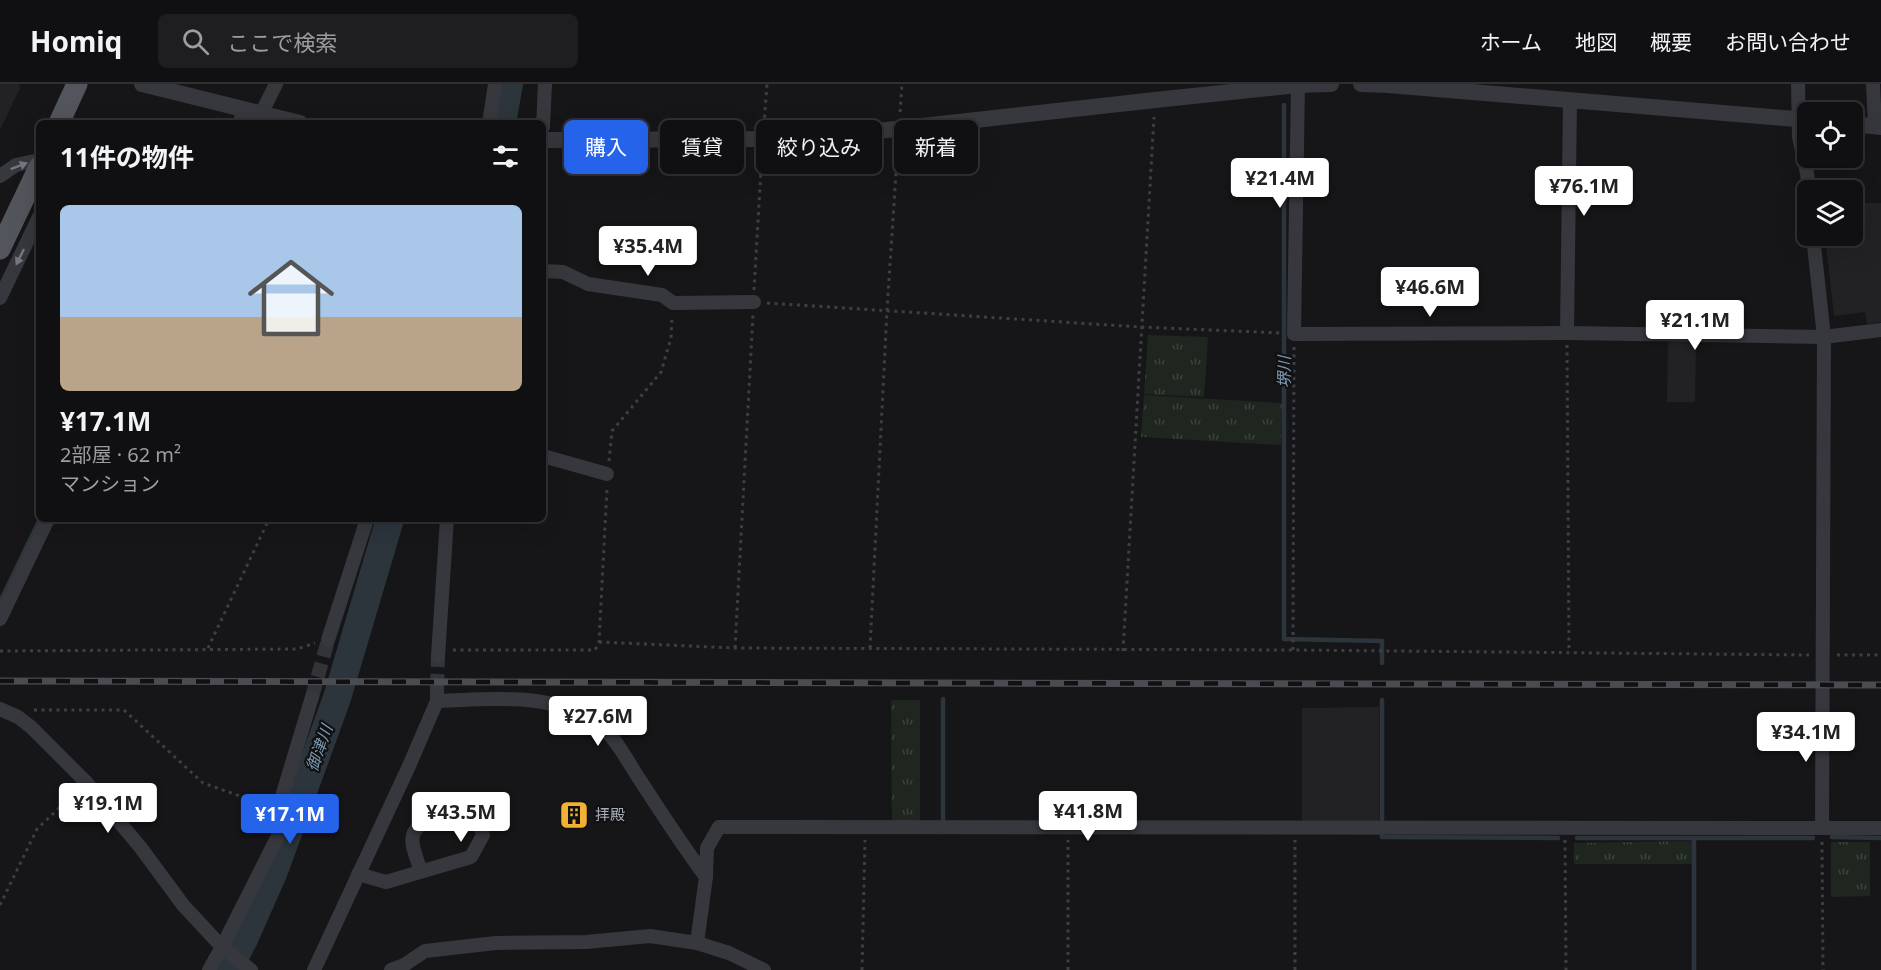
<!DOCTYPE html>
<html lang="ja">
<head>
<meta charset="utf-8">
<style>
	:root { --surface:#101012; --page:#1e1e20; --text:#f1f3f6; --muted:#9c9d9f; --line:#303032; --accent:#2563eb }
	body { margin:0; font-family:"Noto Sans","Noto Sans JP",sans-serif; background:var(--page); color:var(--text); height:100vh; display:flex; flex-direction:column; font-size:22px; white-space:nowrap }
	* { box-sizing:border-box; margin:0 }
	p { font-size:20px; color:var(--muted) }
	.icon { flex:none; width:33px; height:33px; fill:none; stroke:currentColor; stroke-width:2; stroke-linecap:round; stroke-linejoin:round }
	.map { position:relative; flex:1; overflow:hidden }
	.panel { position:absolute; left:36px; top:36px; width:510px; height:402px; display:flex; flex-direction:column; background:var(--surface); border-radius:9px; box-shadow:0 6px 24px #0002,0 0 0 2px var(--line) }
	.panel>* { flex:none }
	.top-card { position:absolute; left:564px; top:36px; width:570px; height:54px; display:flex; gap:12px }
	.tools { position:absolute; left:1797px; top:18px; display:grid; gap:12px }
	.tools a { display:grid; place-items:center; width:66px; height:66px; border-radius:9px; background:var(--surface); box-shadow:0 6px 24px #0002,0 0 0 2px var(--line); font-size:30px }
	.price { position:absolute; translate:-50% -51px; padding:0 14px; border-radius:6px; background:#fff; color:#222; font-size:20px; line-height:39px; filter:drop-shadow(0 2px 3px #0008) }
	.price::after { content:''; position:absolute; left:50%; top:36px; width:18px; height:14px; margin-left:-9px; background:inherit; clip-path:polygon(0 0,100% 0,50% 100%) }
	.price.current { background:var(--accent); color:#fff }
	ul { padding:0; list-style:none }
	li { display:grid; align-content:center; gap:12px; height:318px; padding:0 24px }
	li+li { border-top:2px solid var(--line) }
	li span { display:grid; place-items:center; height:186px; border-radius:9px; color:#555 }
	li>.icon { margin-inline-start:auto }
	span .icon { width:108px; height:108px; fill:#fffc; stroke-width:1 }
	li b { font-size:26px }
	h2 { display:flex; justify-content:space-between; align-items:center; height:72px; padding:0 24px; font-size:26px }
	.chip { padding:0 21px; border-radius:9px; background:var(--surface); box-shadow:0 6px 24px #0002,0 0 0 2px var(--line); font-size:21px; line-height:54px }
	.chip.current { background:var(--accent); color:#fff }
	header { display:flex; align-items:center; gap:36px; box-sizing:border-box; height:84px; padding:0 30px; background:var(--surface); border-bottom:2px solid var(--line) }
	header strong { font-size:28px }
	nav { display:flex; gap:33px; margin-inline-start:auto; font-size:21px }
	.search { width:420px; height:54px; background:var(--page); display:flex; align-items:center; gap:15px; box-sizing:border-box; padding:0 21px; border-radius:9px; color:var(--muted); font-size:22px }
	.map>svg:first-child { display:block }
</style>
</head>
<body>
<header>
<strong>Homiq</strong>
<div class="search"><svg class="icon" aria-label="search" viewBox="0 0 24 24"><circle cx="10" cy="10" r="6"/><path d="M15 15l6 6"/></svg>ここで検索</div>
<nav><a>ホーム</a><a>地図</a><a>概要</a><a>お問い合わせ</a></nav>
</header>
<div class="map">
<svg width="1881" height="886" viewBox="0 0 1881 886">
	<defs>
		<pattern id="grass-tufts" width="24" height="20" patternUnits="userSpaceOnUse" patternTransform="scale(1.5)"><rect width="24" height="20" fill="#1e261f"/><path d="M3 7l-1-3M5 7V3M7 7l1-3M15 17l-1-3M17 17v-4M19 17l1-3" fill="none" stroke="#3c433d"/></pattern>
	</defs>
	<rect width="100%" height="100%" fill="#161618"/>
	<!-- built -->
	<g fill="#222225">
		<polygon points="0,0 19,0 20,4 0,46"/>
		<polygon points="1853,119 1881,119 1881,238 1867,240 1865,228 1834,232 1825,152 1852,152"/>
		<polygon points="1668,258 1696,258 1695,318 1667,318"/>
		<polygon points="1379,623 1379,737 1302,737 1302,624"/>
	</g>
	<!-- grass -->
	<g fill="url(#grass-tufts)">
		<polygon points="1148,251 1208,253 1204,313 1144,310"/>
		<polygon points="1144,311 1282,319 1281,361 1141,353"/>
		<polygon points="891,616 920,616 920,738 892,738"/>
		<polygon points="1693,757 1693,780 1574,780 1574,759"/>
		<polygon points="1831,758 1870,758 1870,812 1831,813"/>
	</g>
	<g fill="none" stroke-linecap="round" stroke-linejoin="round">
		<!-- stream -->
		<g stroke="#2c353c" stroke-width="4.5">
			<polyline points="1284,21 1284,555 1382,557 1382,579"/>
			<polyline points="0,518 40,435"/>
			<polyline points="943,615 943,738"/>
			<polyline points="1382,736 1382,616"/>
			<polyline points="1382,748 1382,753 1558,754"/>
			<polyline points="1832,753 1881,754"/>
			<polyline points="1577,754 1813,754"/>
			<polyline points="1694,754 1694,886"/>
		</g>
		<!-- river -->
		<g stroke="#2c353c" stroke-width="28">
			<polyline points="502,39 509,0"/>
			<polyline points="228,886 244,855 274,787 337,614 390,435"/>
		</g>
		<!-- minor-tunnel -->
		<g stroke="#333438" stroke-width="14" stroke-dasharray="14 7" stroke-linecap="butt">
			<polyline points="437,604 438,572"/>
			<polyline points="312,613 328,556"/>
		</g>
		<!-- path -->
		<g stroke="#3d3f44" stroke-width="3" stroke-dasharray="3 4.5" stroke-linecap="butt">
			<polyline points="900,28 902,0"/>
			<polyline points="764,41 767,0"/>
			<polyline points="754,206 762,69"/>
			<polyline points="767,219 1140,243 1282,249"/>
			<polyline points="1567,261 1569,568"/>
			<polyline points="609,377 612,347 661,288 671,254 672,232"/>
			<polyline points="599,558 735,564 1293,566 1809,571"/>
			<polyline points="208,564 269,435"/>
			<polyline points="735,564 753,231"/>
			<polyline points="870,564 887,226 898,59"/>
			<polyline points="453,566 595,566 599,558 607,404"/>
			<polyline points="1293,566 1294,262"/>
			<polyline points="0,567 297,565 315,559"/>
			<polyline points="1123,567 1154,33"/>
			<polyline points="1837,571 1881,571"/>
			<polyline points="34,626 124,626 203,699 268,722"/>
			<polyline points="1565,756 1566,886"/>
			<polyline points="1822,758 1823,886"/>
			<polyline points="0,821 37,745 76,708"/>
			<polyline points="862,886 865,756"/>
			<polyline points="1068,886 1068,756"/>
			<polyline points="1295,886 1295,756"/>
		</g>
		<!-- minor -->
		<g stroke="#37383d" stroke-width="14">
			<polyline points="1298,0 1294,250 1567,249 1824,253 1881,246"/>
			<polyline points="1798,0 1799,53 1807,89 1809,106"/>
			<polyline points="1873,0 1875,42"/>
			<polyline points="261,30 276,0"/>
			<polyline points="239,39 245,25"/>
			<polyline points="489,39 495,0"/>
			<polyline points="543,43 545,0"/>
			<polyline points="0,92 16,81 39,76"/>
			<polyline points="1813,152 1824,253 1822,744"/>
			<polyline points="543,187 563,188 588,200 662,211 673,219 754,218"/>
			<polyline points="0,214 39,133"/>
			<polyline points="1567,249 1570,17"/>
			<polyline points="543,372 607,390"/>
			<polyline points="0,535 48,435"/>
			<polyline points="328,556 367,435"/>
			<polyline points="438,572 447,435"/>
			<path d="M437 617C490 615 556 607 601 642 615 653 627 676 636 690 659 725 681 760 706 793"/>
			<polyline points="0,625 18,633 31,643 86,698 141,764 183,821 222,863 251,886"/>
			<path d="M358 790 386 798 471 773 483 751C480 743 477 731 470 726 457 717 418 736 413 751 410 761 418 777 421 787"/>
			<polyline points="697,859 729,869 764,886"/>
			<polyline points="209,886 222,863 280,748 283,722 283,709 312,613"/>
			<polyline points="314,886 409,682 437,617 437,604"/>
			<polyline points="391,886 404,881 425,867 496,859 586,858 650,852 697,859 706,793 707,764 719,743 1881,744"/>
		</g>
		<!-- tertiary -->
		<g stroke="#37383d" stroke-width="16">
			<polyline points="142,0 300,39"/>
			<polyline points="1361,0 1388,1 1808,36"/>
			<polyline points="1852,40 1881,43"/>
			<polyline points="543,56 763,55 833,52 1155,16 1298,1 1331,0"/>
		</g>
		<!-- primary -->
		<g stroke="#53555c" stroke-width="21">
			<polyline points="59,39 77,0"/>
			<polyline points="0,165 39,83"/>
		</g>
		<!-- rail casing -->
		<g stroke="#4a4c52" stroke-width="7">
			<polyline id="rail" points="0,597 1881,601"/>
		</g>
		<!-- rail -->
		<use href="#rail" stroke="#111113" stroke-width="4.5" stroke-dasharray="14" stroke-linecap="butt"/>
	</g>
	<!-- one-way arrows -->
	<defs><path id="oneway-solid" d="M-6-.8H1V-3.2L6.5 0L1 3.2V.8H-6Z" transform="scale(1.5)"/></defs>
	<g fill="#757881">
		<use href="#oneway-solid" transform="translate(19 82) rotate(-21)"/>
		<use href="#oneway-solid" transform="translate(20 173) rotate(116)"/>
	</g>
	<!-- icons -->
	<defs>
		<g id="building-square" transform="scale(1.5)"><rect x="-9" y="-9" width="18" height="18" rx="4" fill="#f2b134" stroke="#111113"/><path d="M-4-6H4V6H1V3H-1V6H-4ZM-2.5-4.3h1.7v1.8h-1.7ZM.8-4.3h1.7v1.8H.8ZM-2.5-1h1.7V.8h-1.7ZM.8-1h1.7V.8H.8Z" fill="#111"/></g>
	</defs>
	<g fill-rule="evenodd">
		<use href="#building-square" x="574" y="731"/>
	</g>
	<g text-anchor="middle" stroke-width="4.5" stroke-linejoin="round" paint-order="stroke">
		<!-- poi labels -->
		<g font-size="15" fill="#a8adb8" stroke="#111113" text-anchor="start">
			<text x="595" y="736">拝殿</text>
		</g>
		<!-- water labels -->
		<g font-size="16" font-style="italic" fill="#7f9bb3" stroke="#111113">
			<text transform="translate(1284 288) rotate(-90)" y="6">堺川</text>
			<text transform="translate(319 664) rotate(-70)" y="6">御津川</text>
		</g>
	</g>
</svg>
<div class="tools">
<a><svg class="icon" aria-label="locate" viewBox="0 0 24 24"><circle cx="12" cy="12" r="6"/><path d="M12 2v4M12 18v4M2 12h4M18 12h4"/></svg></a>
<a><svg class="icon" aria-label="layers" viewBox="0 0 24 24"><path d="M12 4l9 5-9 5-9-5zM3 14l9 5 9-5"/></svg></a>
</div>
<b class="price" style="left:1280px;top:125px">¥21.4M</b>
<b class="price" style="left:1584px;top:133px">¥76.1M</b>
<b class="price" style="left:648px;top:193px">¥35.4M</b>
<b class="price" style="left:1430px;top:234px">¥46.6M</b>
<b class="price" style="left:1695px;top:267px">¥21.1M</b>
<b class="price" style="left:598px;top:663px">¥27.6M</b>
<b class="price" style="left:1806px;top:679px">¥34.1M</b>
<b class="price" style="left:108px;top:750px">¥19.1M</b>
<b class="price" style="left:1088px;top:758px">¥41.8M</b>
<b class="price" style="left:461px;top:759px">¥43.5M</b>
<b class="price current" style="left:290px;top:761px">¥17.1M</b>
<div class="top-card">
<a class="chip current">購入</a>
<a class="chip">賃貸</a>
<a class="chip">絞り込み</a>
<a class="chip">新着</a>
</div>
<section class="panel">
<h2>11件の物件<svg class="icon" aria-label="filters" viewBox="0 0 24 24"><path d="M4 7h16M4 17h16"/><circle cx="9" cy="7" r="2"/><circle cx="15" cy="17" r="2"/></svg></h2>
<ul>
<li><span style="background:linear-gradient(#a9c7e8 60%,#b9a48a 0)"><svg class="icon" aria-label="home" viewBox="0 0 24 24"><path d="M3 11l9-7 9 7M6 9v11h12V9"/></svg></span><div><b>¥17.1M</b><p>2部屋 · 62 m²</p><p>マンション</p></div></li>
</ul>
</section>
</div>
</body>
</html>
